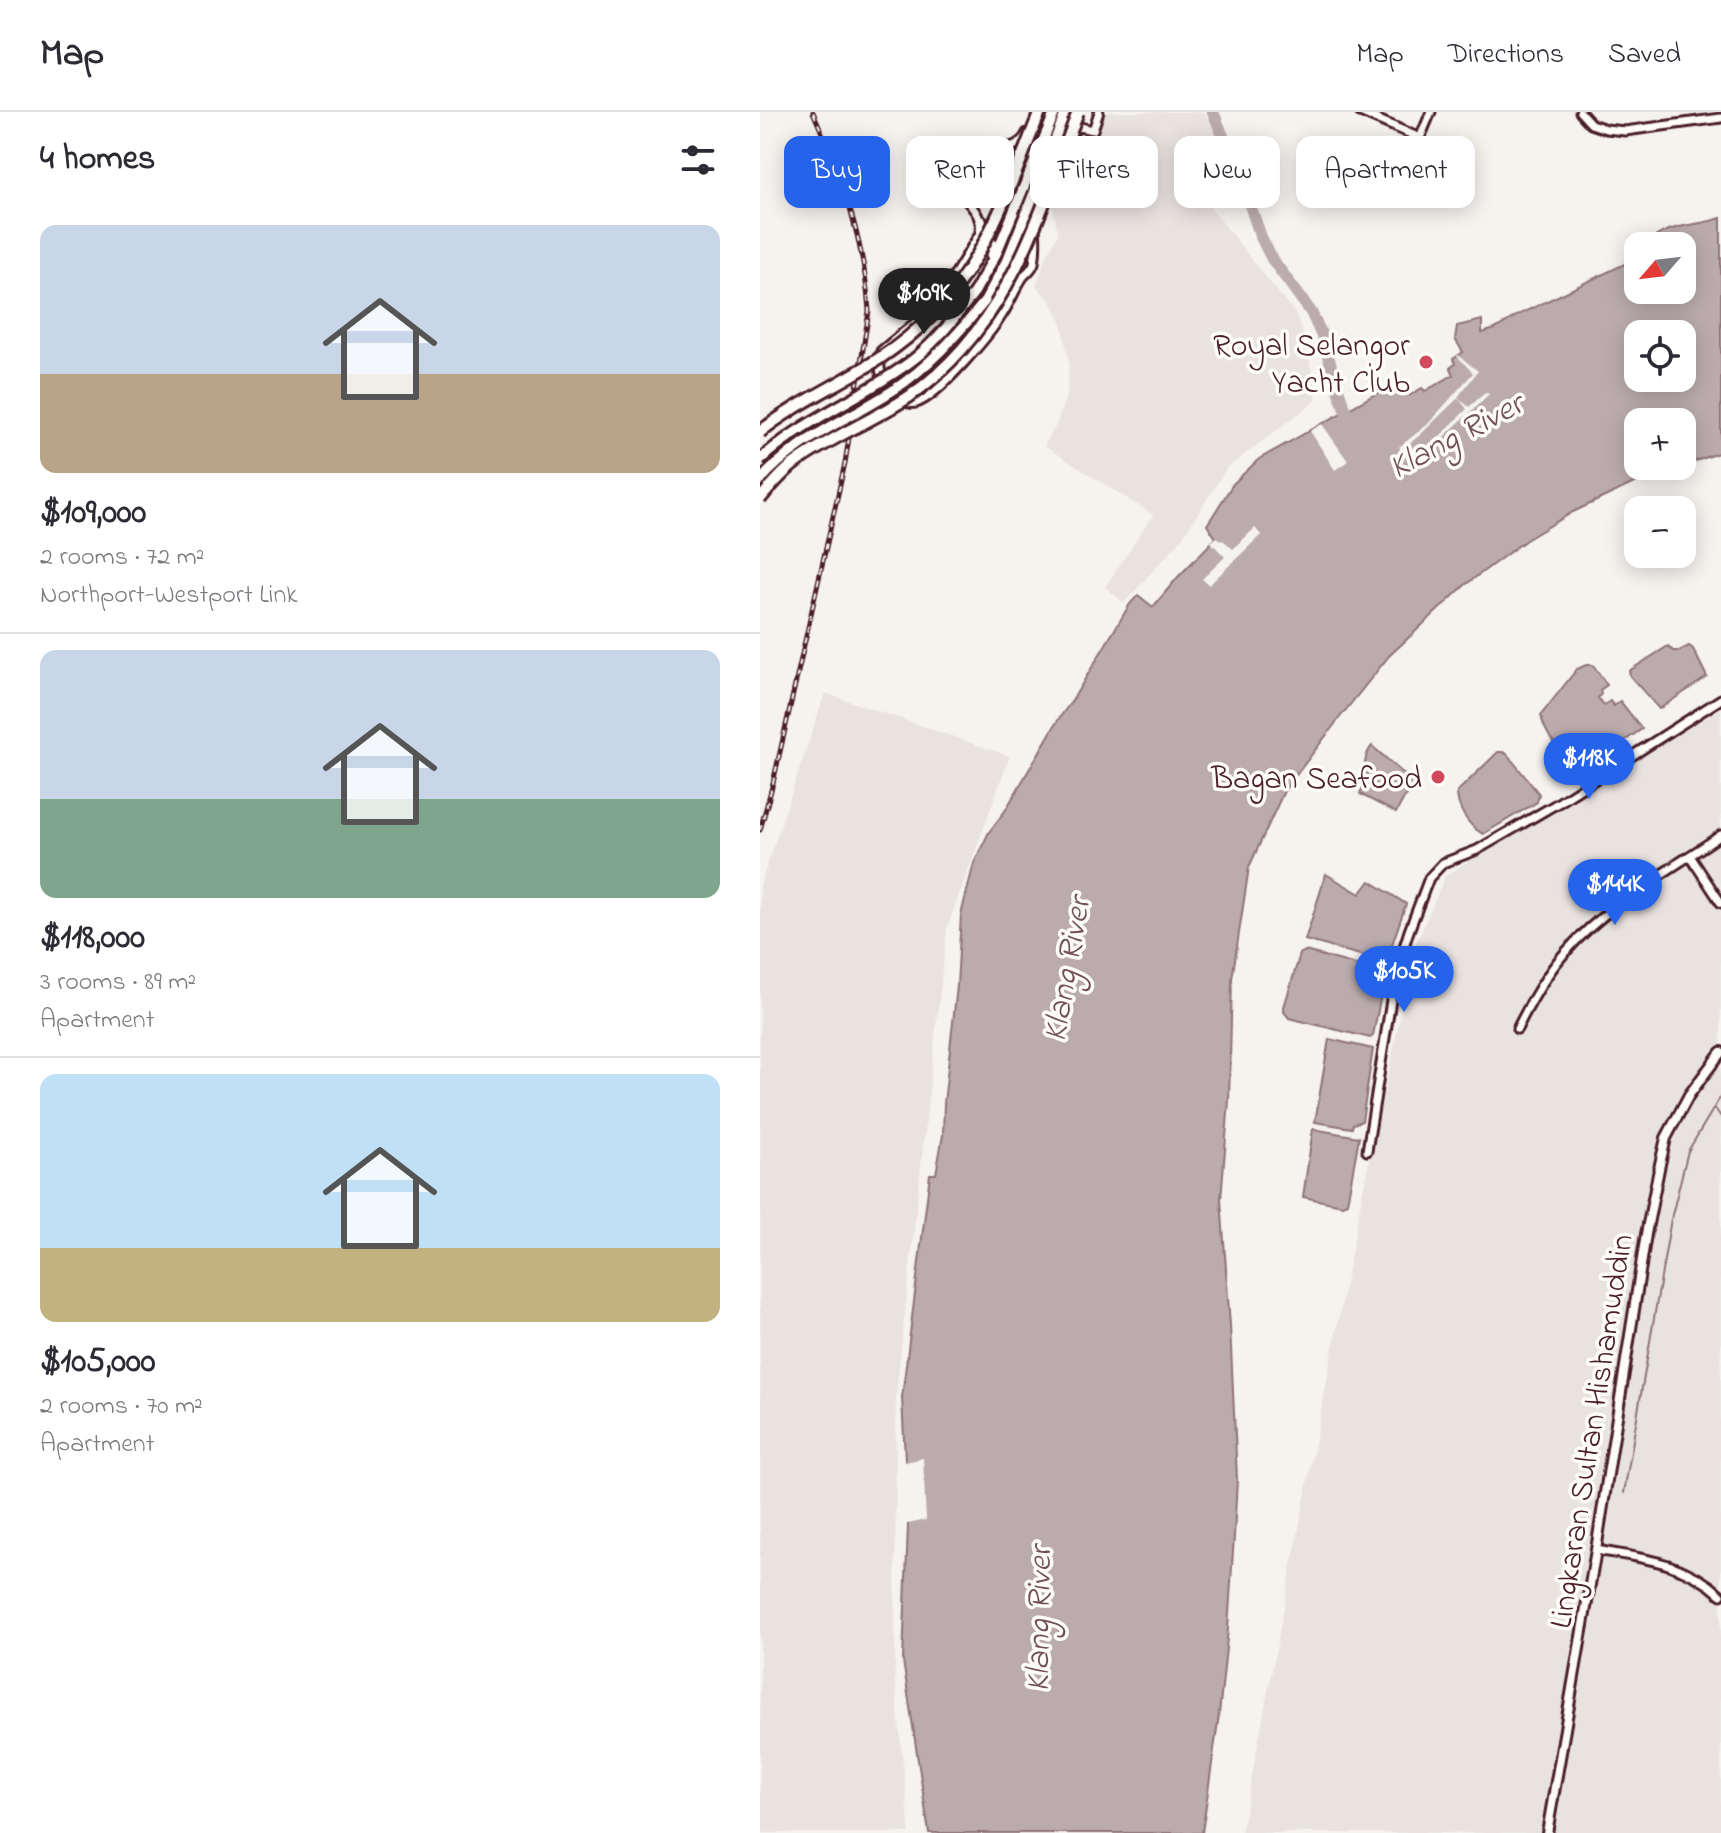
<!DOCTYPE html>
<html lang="en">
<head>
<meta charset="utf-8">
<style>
	:root { --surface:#fff; --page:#f7f7f7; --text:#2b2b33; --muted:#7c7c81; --line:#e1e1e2; --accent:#2563eb }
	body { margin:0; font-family:"Indie Flower",sans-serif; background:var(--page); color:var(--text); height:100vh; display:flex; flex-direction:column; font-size:30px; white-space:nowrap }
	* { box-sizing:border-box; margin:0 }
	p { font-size:26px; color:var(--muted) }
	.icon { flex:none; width:44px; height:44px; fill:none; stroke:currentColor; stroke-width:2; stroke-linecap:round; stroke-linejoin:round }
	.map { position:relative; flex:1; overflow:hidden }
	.details { display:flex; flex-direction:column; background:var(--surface); width:760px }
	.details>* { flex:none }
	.guide { position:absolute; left:24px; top:24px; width:760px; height:72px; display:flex; gap:16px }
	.needle { width:52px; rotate:242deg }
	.tools { position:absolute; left:864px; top:120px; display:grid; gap:16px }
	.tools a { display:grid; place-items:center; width:72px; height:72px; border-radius:16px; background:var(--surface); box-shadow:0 4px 20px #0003; font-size:40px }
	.price { position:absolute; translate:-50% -68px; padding:0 18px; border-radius:28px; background:var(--accent); color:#fff; font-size:26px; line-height:52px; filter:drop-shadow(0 2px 4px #0008) }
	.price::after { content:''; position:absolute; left:50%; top:48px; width:24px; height:18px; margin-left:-12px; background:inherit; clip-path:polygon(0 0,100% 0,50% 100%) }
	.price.selected { background:#222; color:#fff }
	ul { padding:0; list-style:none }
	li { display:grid; align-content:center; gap:16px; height:424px; padding:0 40px }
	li+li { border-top:2px solid var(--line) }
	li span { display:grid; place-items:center; height:248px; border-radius:16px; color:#555 }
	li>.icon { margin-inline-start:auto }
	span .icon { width:144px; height:144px; fill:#fffc; stroke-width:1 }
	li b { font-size:34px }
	h2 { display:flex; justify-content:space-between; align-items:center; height:96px; padding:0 40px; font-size:34px }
	.tag { padding:0 28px; border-radius:16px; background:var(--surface); box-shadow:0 4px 20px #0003; font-size:28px; line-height:72px }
	.tag.selected { background:var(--accent); color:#fff }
	header { display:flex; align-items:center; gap:48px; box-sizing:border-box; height:112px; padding:0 40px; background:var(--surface); border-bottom:2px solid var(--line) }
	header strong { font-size:38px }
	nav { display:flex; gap:44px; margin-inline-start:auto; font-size:28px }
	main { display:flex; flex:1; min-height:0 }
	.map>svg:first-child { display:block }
</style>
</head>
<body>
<header>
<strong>Map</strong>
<nav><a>Map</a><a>Directions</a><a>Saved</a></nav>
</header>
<main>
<section class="details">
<h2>4 homes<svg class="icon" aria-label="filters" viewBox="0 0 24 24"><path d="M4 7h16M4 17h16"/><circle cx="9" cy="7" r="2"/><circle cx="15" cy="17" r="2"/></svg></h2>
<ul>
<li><span style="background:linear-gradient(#c9d6e8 60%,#b9a48a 0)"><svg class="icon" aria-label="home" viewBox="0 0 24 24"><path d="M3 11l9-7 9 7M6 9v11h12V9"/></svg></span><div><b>$109,000</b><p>2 rooms · 72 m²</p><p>Northport-Westport Link</p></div></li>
<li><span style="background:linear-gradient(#c9d6e8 60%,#7fa58c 0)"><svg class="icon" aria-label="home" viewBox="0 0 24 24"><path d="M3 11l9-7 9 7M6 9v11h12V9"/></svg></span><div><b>$118,000</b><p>3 rooms · 89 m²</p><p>Apartment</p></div></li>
<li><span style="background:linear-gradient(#bfe0f5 70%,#c2b280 0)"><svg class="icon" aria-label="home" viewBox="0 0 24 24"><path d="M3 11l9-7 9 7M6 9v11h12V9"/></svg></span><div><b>$105,000</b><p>2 rooms · 70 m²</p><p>Apartment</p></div></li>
</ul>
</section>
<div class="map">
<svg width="961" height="1721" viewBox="0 0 961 1721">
	<rect width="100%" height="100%" fill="#f6f3ef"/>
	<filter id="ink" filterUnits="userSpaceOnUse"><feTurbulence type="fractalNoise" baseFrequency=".0125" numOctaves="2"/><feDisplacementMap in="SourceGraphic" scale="16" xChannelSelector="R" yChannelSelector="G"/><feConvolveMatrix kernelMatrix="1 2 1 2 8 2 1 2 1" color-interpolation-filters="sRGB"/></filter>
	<g filter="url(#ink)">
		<!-- built -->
		<g fill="#e9e3e0">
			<polygon points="345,0 444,0 456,21 451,44 447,91 537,204 548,239 557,288 467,356 421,428 364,491 345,475 393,403 284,334 296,313 307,281 309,251 302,212 291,189 276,174 284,150 298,121 292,93 292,83 296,77 317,67"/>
			<polygon points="227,50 249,58 239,85 217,76"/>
			<polygon points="65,581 250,644 187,816 136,1284 135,1568 150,1721 0,1721 0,774"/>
			<polygon points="961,591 961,1721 481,1721 603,1078 656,832 685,764"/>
		</g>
		<!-- water -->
		<g fill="#bbabac" stroke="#8e7378" stroke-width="2" fill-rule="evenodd">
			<path d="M961 106V340L872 372 813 400 766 428 705 473 629 544 581 604 524 679 489 755 472 867 469 989 461 1087 470 1213 477 1367 474 1424 468 1517 459 1603 442 1721H169L143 1549 148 1412 142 1285 170 1062H176L183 1023 184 991 197 874 201 803 214 751 229 720 245 699 298 608 313 587 370 492 378 483 393 495 418 465 456 426 447 413 473 372 499 347 621 279 628 276H636L641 283 648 279 650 283 662 276 665 279 693 263 690 256 695 252 693 247 703 240 695 227 697 214 722 208V221L735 217 758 203 871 149 878 143V178H922V134H885C904 111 935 115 961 106ZM878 222H922V266H878ZM878 310H922V354H878Z"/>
			<polygon points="908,534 913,539 919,539 929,534 933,537 947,565 899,597 870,564 869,559"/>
			<path d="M826 553H833L847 573 840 578 841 582 838 586 844 593 850 589 854 594 860 589 882 617 821 658C804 649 784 621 781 603L817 557Z"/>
			<path d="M612 634 653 670 655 675 644 686 636 701 600 682 607 664C602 656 606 641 612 634Z"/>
			<path d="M738 640H743L747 642 779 682 777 690 723 722C708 714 697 696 697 680Z"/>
			<polygon points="566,762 600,782 610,769 646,792 626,850 545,828"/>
			<polygon points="545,839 622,860 624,867 613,924 610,926 529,906 524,900 524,895 540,842"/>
			<polygon points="569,927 613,937 602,1009 593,1012 592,1016 555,1010"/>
			<polygon points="553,1017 599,1025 587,1091 582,1093 543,1085"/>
		</g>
		<!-- pier -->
		<g fill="#f6f3ef">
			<polygon points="698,243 718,259 698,285 709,295 726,280 729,282 670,338 668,336 707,297 698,286 660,323 641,338 639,335 667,313 713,261 697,244"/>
			<polygon points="562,312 588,349 575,358 550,319"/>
			<polygon points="495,416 501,423 449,473 442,467 465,445 451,430 457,425 461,429 463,428 473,437"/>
			<polygon points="163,1346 166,1408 148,1412 144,1410 142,1349 146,1350"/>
		</g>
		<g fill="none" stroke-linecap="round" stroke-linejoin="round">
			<!-- stream -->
			<g stroke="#8e7378" stroke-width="2">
				<polyline points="954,995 961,1005"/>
				<polyline points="864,1381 911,1107 928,1039 961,984"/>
			</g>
			<!-- river -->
			<polyline stroke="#bbabac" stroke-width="12" points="453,0 482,70 501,125 512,147 551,200 563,226 576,272 591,313"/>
			<!-- minor casing -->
			<g stroke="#4a1f2b" stroke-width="13">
				<g id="minor">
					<polyline points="600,0 660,26 671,0"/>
					<polyline points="820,0 831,12 846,17 865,19 961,6"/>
					<path d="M267 21C255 49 207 28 196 55 184 83 229 94 219 123L189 172 169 196 156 210 121 239C118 255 120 265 130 279 136 287 146 293 156 291 178 285 229 223 242 203 250 191 255 177 263 165 267 160 272 158 274 151 278 131 274 109 273 89"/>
					<polyline points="295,30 320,15 333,18 339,0"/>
					<polyline points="930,744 961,791"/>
					<path d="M757 917C770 891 784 865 803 843 847 792 907 760 961 723"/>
					<polyline points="607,1039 635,863 649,819 669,766 683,751 717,738 798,691 961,587"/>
					<path d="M836 1438C882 1446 925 1450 961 1483"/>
				</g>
			</g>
			<!-- tertiary casing -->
			<g stroke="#4a1f2b" stroke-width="14">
				<polyline id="tertiary" points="787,1721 836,1438 886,1122 900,1052 906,1026 929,983 961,940"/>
			</g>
			<!-- secondary casing -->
			<g stroke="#4a1f2b" stroke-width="15">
				<g id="secondary">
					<path d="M224 39C243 52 261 52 278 36"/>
					<polyline points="221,109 234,136 232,144"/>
					<polyline points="215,179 236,142 295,0"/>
					<polyline points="225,189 249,144 306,0"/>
				</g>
			</g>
			<!-- minor -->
			<use href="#minor" stroke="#fdfcf7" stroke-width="7"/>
			<!-- tertiary -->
			<use href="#tertiary" stroke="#fdfcf7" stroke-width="8"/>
			<!-- secondary -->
			<use href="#secondary" stroke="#fdfcf7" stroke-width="9"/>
			<!-- rail casing -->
			<g stroke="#4a1f2b" stroke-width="5">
				<path id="rail" d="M0 718 13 671 85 351 109 199C104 127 82 65 53 0"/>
			</g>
			<!-- rail -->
			<use href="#rail" stroke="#fdfcf7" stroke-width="2" stroke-dasharray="6" stroke-linecap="butt"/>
			<!-- secondary-bridge casing -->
			<g stroke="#4a1f2b" stroke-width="15" stroke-linecap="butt">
				<g id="secondary-bridge">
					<path d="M0 348C45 306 105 285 154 247 178 228 197 204 215 179"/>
					<path d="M0 369C35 328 87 308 132 279 169 255 197 223 225 189"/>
				</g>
			</g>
			<!-- primary-bridge casing -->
			<g stroke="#4a1f2b" stroke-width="16" stroke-linecap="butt">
				<g id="primary-bridge">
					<path d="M0 320C36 291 81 272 120 246 216 183 239 100 280 0"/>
					<path d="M0 387C11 374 21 362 34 352 70 325 113 309 150 284 249 214 277 107 318 0"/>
				</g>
			</g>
			<!-- secondary-bridge -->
			<use href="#secondary-bridge" stroke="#fdfcf7" stroke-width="9"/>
			<!-- primary-bridge -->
			<use href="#primary-bridge" stroke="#fdfcf7" stroke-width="10"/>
		</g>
	</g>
	<!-- markers -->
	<g fill="#d1495b" stroke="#fdfcf7" stroke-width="3">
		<circle cx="666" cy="250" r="8"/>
		<circle cx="678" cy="665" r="8"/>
	</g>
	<g text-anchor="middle" stroke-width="7" stroke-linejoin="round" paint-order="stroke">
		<!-- poi labels -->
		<g font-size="32" fill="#4a1f2b" stroke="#fdfcf7" text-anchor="end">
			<text x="650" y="243">Royal Selangor<tspan x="650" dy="37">Yacht Club</tspan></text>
			<text x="662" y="676">Bagan Seafood</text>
		</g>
		<!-- street labels -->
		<g font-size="32" fill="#4a1f2b" stroke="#fdfcf7">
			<text transform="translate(830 1319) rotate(-81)" y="11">Lingkaran Sultan Hishamuddin</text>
		</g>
		<!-- water labels -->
		<g font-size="34" font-style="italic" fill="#725058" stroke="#fdfcf7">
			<text transform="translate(695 322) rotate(-28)" y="12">Klang River</text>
			<text transform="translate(305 857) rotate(-80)" y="12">Klang River</text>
			<text transform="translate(277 1507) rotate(-89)" y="12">Klang River</text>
		</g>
	</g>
</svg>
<div class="tools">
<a><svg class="needle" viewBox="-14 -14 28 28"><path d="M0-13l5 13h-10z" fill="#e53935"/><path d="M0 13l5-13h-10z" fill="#7c7c81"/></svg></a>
<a><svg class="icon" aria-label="locate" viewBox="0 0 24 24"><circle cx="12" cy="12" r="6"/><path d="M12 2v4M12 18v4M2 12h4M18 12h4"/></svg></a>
<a>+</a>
<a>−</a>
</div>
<b class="price selected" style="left:164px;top:224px">$109K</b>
<b class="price" style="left:829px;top:689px">$118K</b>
<b class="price" style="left:855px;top:815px">$144K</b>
<b class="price" style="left:644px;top:902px">$105K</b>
<div class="guide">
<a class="tag selected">Buy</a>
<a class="tag">Rent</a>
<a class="tag">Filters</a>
<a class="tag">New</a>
<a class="tag">Apartment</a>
</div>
</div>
</main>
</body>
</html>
